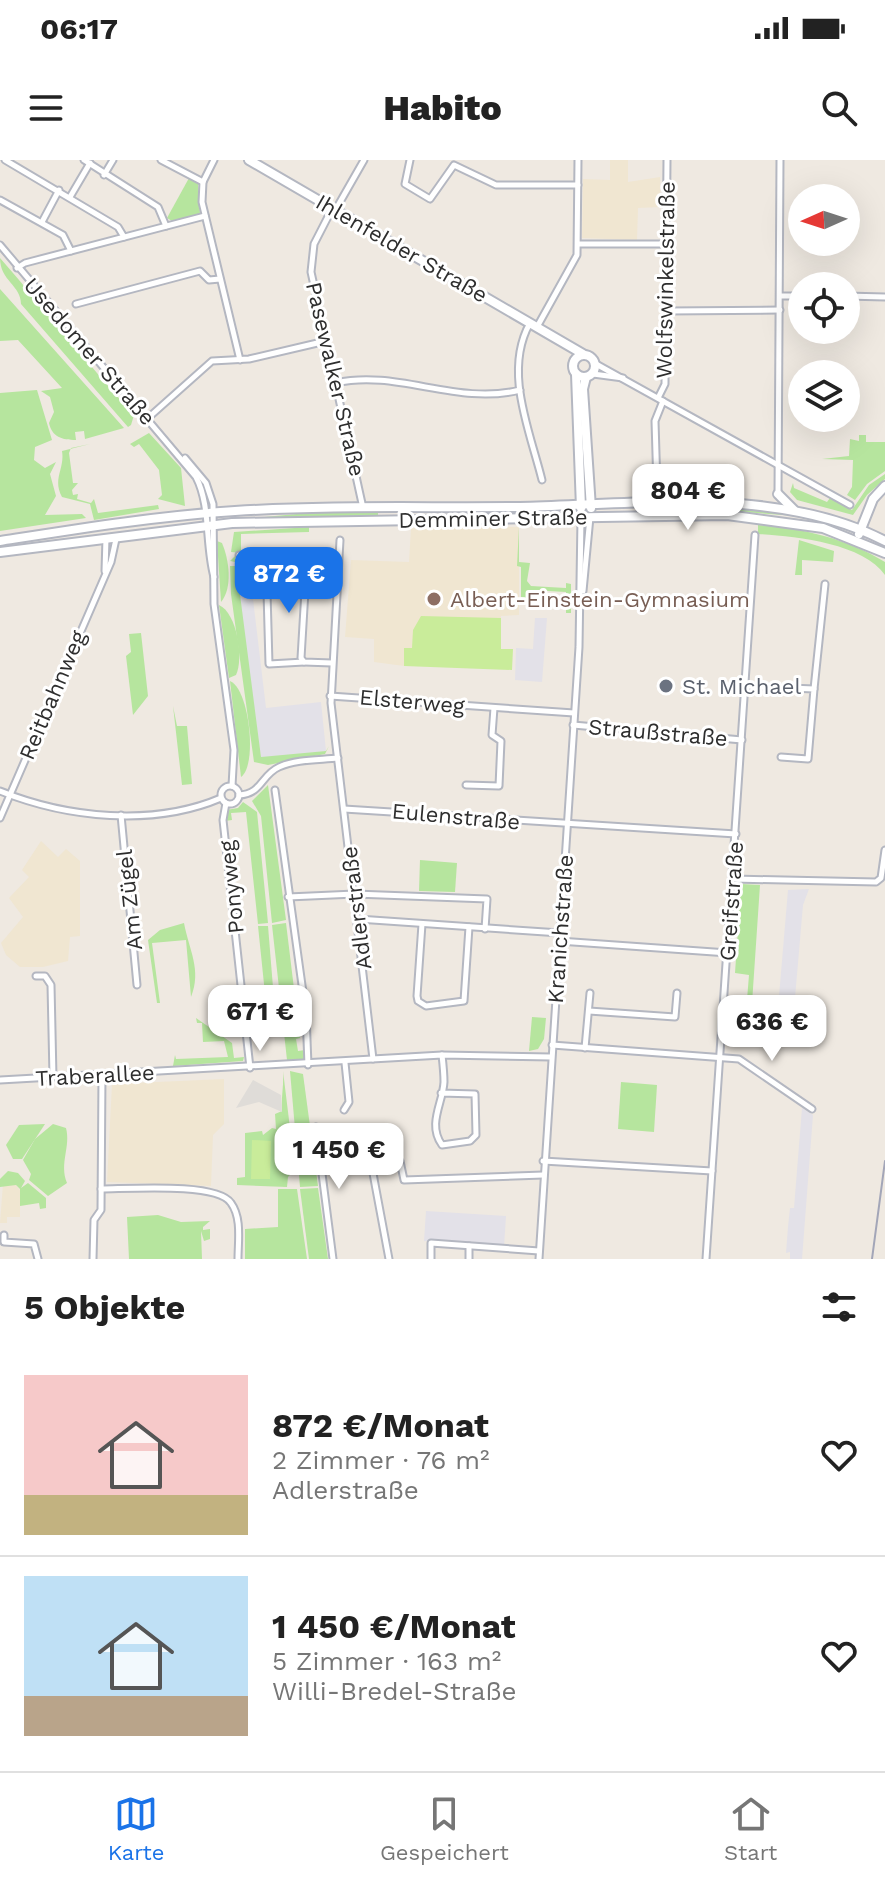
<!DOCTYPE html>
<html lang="de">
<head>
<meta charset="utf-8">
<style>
	:root { --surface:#fff; --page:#f2f2f2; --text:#222; --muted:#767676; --line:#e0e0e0; --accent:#1a73e8 }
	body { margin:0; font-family:"Work Sans",sans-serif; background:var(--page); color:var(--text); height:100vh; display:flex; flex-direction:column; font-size:30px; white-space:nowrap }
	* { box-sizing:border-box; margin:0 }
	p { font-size:26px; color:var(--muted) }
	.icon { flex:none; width:44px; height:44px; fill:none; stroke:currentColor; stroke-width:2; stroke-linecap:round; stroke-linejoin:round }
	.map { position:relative; height:1099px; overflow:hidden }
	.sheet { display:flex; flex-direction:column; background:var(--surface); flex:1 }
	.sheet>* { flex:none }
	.needle { width:52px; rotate:267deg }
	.controls { position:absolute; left:788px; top:24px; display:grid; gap:16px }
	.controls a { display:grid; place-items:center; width:72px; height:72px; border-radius:50%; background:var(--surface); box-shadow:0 8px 32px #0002; font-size:40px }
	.price { position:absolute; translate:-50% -68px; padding:0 18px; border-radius:16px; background:#fff; color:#222; font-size:26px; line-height:52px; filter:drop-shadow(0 2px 4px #0008) }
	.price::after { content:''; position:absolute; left:50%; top:48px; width:24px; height:18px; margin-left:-12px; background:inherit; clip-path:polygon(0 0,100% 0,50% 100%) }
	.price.on { background:var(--accent); color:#fff }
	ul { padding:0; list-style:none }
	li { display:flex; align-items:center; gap:24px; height:200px; padding:0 24px }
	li+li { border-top:2px solid var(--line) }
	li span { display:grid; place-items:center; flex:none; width:224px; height:160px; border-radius:0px; color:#555 }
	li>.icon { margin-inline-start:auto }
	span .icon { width:96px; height:96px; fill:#fffc; stroke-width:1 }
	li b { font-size:34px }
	h2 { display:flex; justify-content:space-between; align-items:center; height:96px; padding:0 24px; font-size:34px }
	.status { display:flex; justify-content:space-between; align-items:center; height:56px; padding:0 40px; background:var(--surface); direction:ltr }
	.status svg { height:22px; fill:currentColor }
	header { display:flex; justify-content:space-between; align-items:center; height:104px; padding:0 24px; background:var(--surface); font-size:36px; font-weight:800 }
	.dock { display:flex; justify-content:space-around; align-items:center; height:112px; border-top:2px solid var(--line); background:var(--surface); font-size:22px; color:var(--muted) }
	.dock a { display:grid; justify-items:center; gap:4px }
	.dock .on { color:var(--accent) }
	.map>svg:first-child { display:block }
</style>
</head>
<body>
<div class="status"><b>06:17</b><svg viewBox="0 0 49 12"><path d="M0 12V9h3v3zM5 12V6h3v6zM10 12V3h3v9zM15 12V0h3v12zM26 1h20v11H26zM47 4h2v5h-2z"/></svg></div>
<header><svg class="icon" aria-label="menu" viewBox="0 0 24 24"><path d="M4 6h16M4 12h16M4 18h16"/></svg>Habito<svg class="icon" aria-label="search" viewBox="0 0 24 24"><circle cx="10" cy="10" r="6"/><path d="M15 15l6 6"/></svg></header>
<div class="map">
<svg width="885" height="1099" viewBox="0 0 885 1099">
	<rect width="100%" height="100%" fill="#efe9e1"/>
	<!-- industrial -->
	<g fill="#e3e1e8">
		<polygon points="250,414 266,548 321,542 326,591 261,598 236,415"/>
		<polygon points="535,458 547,458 542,522 515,520 516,488 533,489"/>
		<polygon points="809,729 803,745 793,861 777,860 788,730"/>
		<polygon points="802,948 813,955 802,1099 790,1099 790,1092 786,1093 788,1067 790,1048 794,1048"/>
		<polygon points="426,1051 506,1056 504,1087 424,1081"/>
	</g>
	<!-- education -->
	<g fill="#f0e6d1">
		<polygon points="610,0 628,0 628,22 660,17 660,47 638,48 637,80 582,78 583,19 610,20"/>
		<polygon points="519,367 519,455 501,456 501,489 513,489 404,506 374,502 374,479 345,477 351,400 409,402 411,368"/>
		<polygon points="41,681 58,697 66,689 80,701 80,776 70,777 68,801 43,807 20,807 6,795 1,783 23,757 9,738 29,717 22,710"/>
		<polygon points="224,919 224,964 213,975 211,1026 107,1022 112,924"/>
		<polygon points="3,1024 16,1025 20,1030 20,1057 7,1057 7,1063 0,1063"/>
	</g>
	<!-- green -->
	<g fill="#b6e59e">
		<polygon points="189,18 198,24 200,54 172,61 167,58"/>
		<path d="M0 98C46 150 88 205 134 255L131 265 128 267 21 144C21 125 0 121 0 98Z"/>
		<path d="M0 129 124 268 85 279 84 271 75 272 76 280C62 280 52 277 49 263L54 252 50 237 41 231 62 228 18 180 0 181Z"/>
		<polygon points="37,230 52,280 35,287 34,300 45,308 56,302 50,314 56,336 45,355 82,354 86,358 0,371 0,233"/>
		<polygon points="149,273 181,308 185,346 158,339 162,335 159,310 139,284 134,287 130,284"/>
		<polygon points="859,275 866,275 866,282 885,282 885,311 867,324 855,340 847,335 852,327 853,300 822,299 849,296 850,279 859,281"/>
		<path d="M90 284 71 288 69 293 73 323H78L72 330 73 335 78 334 77 339 91 343 94 339 98 353 158 345 159 349 94 360 90 344 62 337C52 319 65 309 62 291Z"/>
		<polygon points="885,314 885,319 867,335 853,355 797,340 790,332 793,323 794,328 827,342 830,338 852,350 869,325"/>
		<polygon points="733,348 810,357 742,352 609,353"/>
		<polygon points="328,351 378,351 378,355 232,360"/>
		<path d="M758 365C803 368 847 379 885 402V415C863 383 794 376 758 374Z"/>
		<polygon points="309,367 309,372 241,374 241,393 231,392 234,372"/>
		<polygon points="519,367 519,402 530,403 527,421 531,426 566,428 566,423 571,424 571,453 566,453 566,432 530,430 529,439 521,437 521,407 517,406"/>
		<polygon points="799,380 834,391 833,402 802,400 802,415 795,415"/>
		<path d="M217 381 222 383C229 399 233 428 221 442Z"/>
		<polygon points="235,396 261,597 326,591 329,586 325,594 268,605 254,602 231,434 230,406 235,406 235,402 230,401"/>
		<path d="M219 445C237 453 244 498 236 515L229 518Z"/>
		<polygon points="141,473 148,536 133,555 126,496 131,492 129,474"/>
		<path d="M230 521C249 528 258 605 241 617Z"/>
		<polygon points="173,546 177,566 187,566 192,624 182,625"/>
		<polygon points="268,625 286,760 272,763 261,656 252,641"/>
		<polygon points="243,642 257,652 268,763 258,764 246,652 231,653 232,660 225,661 226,650 238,648"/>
		<polygon points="420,700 457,703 455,732 419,731"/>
		<polygon points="741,724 760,725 751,858 731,857 732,851 746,852 749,815 735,813"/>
		<path d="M184 763C189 790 202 810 191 837L186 780 152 783 160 843H157L148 780 160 770Z"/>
		<polygon points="286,763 300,878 296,879 298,891 305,890 306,900 287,900 272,765"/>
		<polygon points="258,766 268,766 275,852 267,853"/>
		<polygon points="532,857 546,858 544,879 538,889 529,891"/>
		<polygon points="196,858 232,883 234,898 244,897 243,901 173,906 175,895 176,899 228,897 224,881 203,882 202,863 197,863"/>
		<path d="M283 911 295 1009 288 1017 287 1027 237 1025V1018L245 1017V973L262 971 263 975 272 968 276 969 275 954 282 951C281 937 284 926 283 911Z"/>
		<polygon points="290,911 303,914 318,1026 300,1027"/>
		<polygon points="621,922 657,925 654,972 618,969"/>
		<polygon points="45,964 22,999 13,999 6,985 19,965"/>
		<path d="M53 964 66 968C71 987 59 1003 67 1023L48 1036 29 1020 31 1014 23 1000 35 979Z"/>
		<polygon points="8,1011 18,1013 25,1021 21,1028 28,1023 46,1038 46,1048 40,1049 39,1043 20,1046 20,1029 16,1025 0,1027 0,1019"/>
		<polygon points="318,1028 328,1099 309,1099 300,1029"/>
		<polygon points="278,1029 297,1029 307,1099 245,1099 245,1069 278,1067"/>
		<polygon points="158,1055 181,1062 210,1061 203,1067 203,1070 210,1069 210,1079 204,1081 201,1071 202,1099 129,1099 127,1057"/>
	</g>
	<!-- pitch -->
	<g fill="#c9ec9a">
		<polygon points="421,456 501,458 501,489 513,489 512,510 404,506 404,488 412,488 413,470"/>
		<polygon points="252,980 271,981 270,1019 251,1019"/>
	</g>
	<!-- plaza -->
	<polygon fill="#dfdcd8" points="253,920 281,935 282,952 259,942 236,948"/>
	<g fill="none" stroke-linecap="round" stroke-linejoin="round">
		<!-- minor casing -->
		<g stroke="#b4b7c1" stroke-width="9">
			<g id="minor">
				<polyline points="5,0 118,67 124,77"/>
				<polyline points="84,0 158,47 166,66"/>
				<polyline points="161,0 203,22"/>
				<polyline points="214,0 203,22 202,42 240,200"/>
				<polyline points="410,0 405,24 430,39 454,5 496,25 578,25"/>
				<polyline points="104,15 113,0"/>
				<polyline points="70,37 90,3"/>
				<polyline points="0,40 63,75 71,91"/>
				<polyline points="332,49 314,84 311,112 363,348"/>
				<polyline points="336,49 364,0"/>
				<polyline points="42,62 59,30"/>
				<polyline points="578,84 667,84"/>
				<path d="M0 85 196 317C211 346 205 385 214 417"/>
				<polyline points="17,108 25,103 205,56"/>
				<polyline points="780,136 802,136"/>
				<polyline points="846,136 885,137"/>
				<polyline points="76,144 200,111 209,120 220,119"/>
				<polyline points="667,151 780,150"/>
				<path d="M530 163C503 211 530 271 542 320"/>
				<polyline points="537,167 577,95 578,0"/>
				<polyline points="596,204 850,345"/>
				<polyline points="593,214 623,218"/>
				<path d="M336 223C397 209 457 246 520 230"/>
				<polyline points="658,238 665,224 667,0"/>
				<polyline points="148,258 212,201 249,199 326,181"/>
				<polyline points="185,298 206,323 213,344 214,444 234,590 232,626"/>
				<polyline points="657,327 655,261 663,241"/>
				<polyline points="778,333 780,0"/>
				<polyline points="340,380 331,543 373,899"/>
				<polyline points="239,395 302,394 307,397 301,498 304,502 332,503"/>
				<polyline points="266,396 269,504 304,502"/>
				<polyline points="105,411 106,378"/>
				<polyline points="583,431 590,357"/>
				<polyline points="746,526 814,529 808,599 781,597"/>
				<polyline points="814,529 825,424"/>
				<polyline points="330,536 574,553"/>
				<polyline points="573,565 742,580"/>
				<polyline points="466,625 499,626 501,581 492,575 494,548"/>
				<circle cx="230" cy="635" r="9"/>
				<polyline points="275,630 306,854 308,905"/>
				<path d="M0 631C67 658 153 667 221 638"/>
				<path d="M239 635C262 634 261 615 279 607 296 599 319 600 338 598"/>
				<polyline points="226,643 223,660 250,908"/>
				<polyline points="344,649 736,674"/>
				<polyline points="121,655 137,825"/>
				<polyline points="0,658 111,402 116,379"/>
				<polyline points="733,719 876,722 881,718 885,690"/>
				<polyline points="288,737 355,734 487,739 485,769"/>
				<polyline points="358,759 560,773"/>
				<polyline points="422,764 417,836 418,841 426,846 464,841 469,767"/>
				<polyline points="559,781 728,793"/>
				<polyline points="36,816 45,816 51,825 53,917"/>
				<polyline points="589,851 675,857 677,833"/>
				<polyline points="552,885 739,899 812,949"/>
				<polyline points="585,888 590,833"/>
				<polyline points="0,920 442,895 551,897"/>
				<path d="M441 933 475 934 476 975 470 981 442 985C427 964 443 943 444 922 444 913 443 904 442 895"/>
				<polyline points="344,950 349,942 345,903"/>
				<polyline points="316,967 333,1099"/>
				<polyline points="543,1001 712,1011"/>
				<polyline points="357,1010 372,1008"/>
				<path d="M101 1029C127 1029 217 1022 231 1043 242 1058 238 1081 238 1099"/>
				<polyline points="4,1075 4,1082 34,1084 38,1099"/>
				<polyline points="469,1086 469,1099"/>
				<polyline points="93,1099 94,1060 101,1050 102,915"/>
				<polyline points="389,1099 372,1008 400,1001 404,1020 543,1015"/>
				<polyline points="431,1099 431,1083 539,1091"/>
				<polyline points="539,1099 579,487 581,358"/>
				<polyline points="706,1099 755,375"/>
			</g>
		</g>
		<!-- secondary casing -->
		<g stroke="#b4b7c1" stroke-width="12">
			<g id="secondary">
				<polyline points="249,0 583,194"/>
				<circle cx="584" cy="206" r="11"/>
				<polyline points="576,214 581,348"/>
				<polyline points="586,217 583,229 591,348"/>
				<polyline points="778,334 794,350"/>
				<polyline points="859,374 873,339 885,326"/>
				<path d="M0 381C77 369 157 356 235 351 330 345 425 348 520 347 636 344 780 326 885 381"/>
				<polyline points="0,392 232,363 727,355 823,368 885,393"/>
			</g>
		</g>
		<!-- minor -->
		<use href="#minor" stroke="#fff" stroke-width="5"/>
		<!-- secondary -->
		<use href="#secondary" stroke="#fff" stroke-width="8"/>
		<!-- rail -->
		<polyline stroke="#a3a6b8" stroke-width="2" points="872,1099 885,1001"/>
	</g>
	<!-- markers -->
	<circle fill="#8d6e63" stroke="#fff" stroke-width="3" cx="434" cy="439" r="8"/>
	<circle fill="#6b7280" stroke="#fff" stroke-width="3" cx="666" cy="526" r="8"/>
	<g text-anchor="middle" stroke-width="6" stroke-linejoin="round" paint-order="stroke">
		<!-- street labels -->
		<g font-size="22" fill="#2e2e2e" stroke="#fff">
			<text transform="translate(402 88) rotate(30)" y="8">Ihlenfelder Straße</text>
			<text transform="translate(665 120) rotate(-89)" y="8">Wolfswinkelstraße</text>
			<text transform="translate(90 191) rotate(49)" y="8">Usedomer Straße</text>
			<text transform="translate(336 219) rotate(77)" y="8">Pasewalker Straße</text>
			<text transform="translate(493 358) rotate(-1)" y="8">Demminer Straße</text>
			<text transform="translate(52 535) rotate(-67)" y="8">Reitbahnweg</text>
			<text transform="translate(412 541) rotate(5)" y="8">Elsterweg</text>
			<text transform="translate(658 572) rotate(5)" y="8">Straußstraße</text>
			<text transform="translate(456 656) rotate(5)" y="8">Eulenstraße</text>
			<text transform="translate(231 727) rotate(-96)" y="8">Ponyweg</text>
			<text transform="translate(129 740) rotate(-96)" y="8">Am Zügel</text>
			<text transform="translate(731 741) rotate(-86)" y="8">Greifstraße</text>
			<text transform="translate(356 748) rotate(-97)" y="8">Adlerstraße</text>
			<text transform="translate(560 769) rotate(-86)" y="8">Kranichstraße</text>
			<text transform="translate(95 915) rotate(-3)" y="8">Traberallee</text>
		</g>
		<!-- education labels -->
		<g font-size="22" fill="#785e54" stroke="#fff" text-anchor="start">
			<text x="450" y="447">Albert-Einstein-Gymnasium</text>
		</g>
		<!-- worship labels -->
		<g font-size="22" fill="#5b616d" stroke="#fff" text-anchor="start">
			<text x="682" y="534">St. Michael</text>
		</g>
	</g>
</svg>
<div class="controls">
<a><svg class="needle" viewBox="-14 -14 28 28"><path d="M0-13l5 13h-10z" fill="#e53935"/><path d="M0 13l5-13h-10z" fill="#767676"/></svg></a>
<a><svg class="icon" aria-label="locate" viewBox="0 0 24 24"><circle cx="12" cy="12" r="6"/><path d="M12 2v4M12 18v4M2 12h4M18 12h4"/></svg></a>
<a><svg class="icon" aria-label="layers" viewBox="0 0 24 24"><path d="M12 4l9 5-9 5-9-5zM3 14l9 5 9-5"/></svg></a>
</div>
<b class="price" style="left:688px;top:372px">804 €</b>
<b class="price on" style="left:289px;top:455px">872 €</b>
<b class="price" style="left:260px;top:893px">671 €</b>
<b class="price" style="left:772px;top:903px">636 €</b>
<b class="price" style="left:339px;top:1031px">1 450 €</b>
</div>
<section class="sheet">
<h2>5 Objekte<svg class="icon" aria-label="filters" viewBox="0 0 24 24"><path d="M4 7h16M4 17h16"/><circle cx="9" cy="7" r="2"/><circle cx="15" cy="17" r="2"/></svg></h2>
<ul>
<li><span style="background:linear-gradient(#f6c9c9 75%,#c2b280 0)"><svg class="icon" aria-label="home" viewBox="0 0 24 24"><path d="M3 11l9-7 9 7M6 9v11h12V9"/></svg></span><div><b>872 €/Monat</b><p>2 Zimmer · 76 m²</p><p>Adlerstraße</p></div><svg class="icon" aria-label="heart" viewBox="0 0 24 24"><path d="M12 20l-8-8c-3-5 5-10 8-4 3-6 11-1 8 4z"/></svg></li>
<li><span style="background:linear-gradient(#bfe0f5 75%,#b9a48a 0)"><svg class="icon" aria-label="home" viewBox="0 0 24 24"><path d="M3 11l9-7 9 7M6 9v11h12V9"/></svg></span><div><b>1 450 €/Monat</b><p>5 Zimmer · 163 m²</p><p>Willi-Bredel-Straße</p></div><svg class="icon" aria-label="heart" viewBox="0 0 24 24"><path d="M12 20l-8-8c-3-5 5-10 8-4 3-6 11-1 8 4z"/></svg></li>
</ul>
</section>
<nav class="dock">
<a class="on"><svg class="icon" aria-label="map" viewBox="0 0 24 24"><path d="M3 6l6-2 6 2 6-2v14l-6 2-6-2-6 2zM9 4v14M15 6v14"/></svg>Karte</a>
<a><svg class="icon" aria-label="saved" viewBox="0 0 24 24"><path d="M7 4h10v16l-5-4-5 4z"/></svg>Gespeichert</a>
<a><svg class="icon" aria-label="home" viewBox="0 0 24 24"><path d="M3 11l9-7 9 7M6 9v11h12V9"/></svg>Start</a>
</nav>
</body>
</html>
